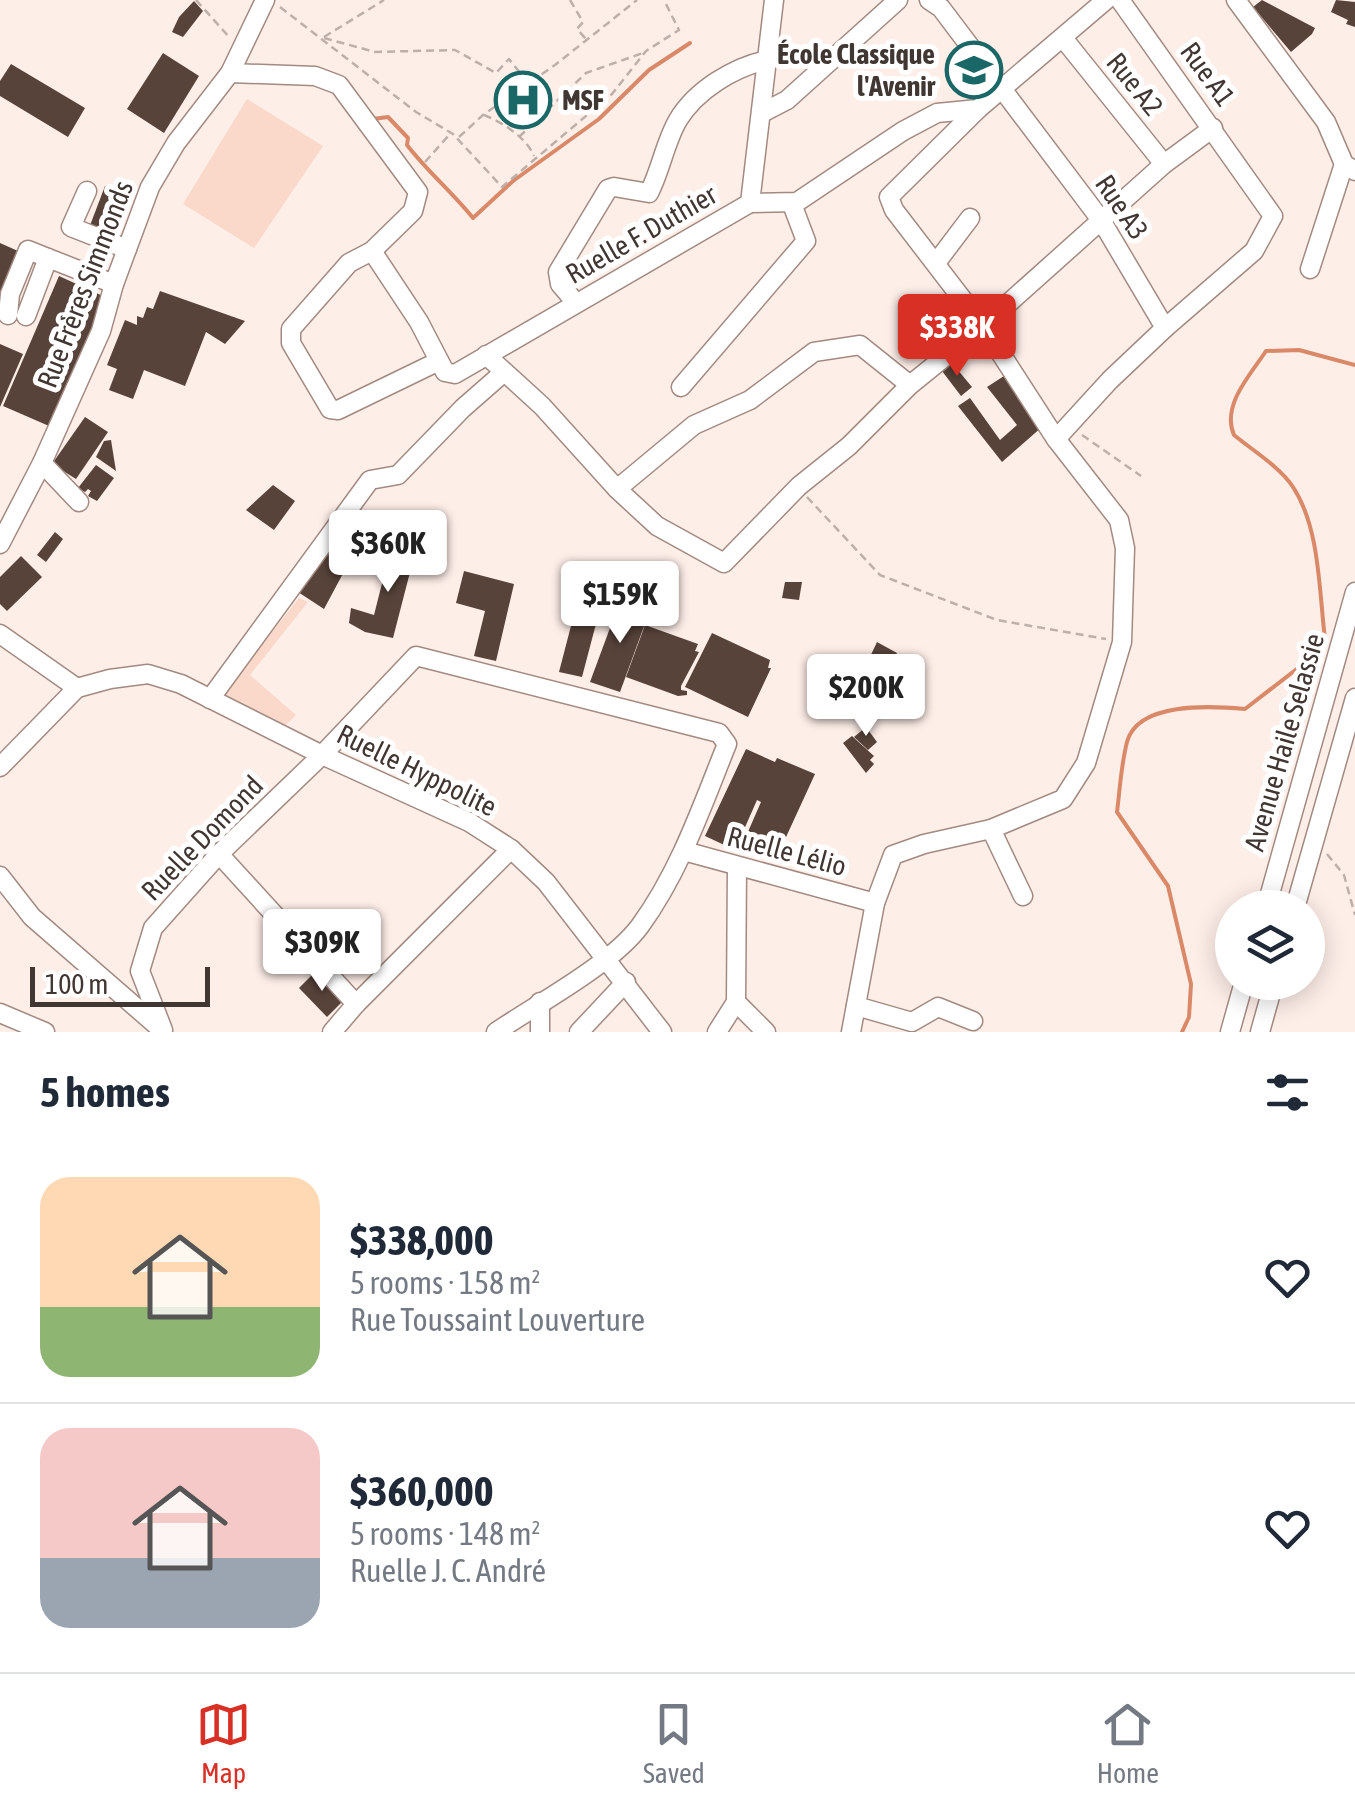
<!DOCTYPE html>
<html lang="en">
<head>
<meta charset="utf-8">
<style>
	:root { --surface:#fff; --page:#f2f2f3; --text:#1f2937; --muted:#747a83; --line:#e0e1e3; --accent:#d93025 }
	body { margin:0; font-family:"Asap Condensed",sans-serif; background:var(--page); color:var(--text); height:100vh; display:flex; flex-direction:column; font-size:38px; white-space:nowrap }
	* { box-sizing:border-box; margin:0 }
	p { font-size:32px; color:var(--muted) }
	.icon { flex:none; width:55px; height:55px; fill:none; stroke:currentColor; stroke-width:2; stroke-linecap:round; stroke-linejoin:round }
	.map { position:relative; height:1032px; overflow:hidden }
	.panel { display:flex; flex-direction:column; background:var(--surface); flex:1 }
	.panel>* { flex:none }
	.tools { position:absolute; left:1215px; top:890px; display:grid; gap:20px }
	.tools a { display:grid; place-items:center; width:110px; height:110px; border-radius:50%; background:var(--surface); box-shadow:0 5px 25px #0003; font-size:50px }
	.scale { position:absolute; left:30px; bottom:25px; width:180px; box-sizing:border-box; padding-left:10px; border:5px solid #403632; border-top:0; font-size:28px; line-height:35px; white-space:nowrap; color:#403632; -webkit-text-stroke:8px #fff; paint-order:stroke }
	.price { position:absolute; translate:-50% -85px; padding:0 22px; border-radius:10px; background:#fff; color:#222; font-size:32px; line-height:65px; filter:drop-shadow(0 2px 5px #0008) }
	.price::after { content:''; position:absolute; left:50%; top:60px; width:30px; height:22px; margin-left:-15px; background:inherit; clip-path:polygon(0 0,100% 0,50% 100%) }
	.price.current { background:var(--accent); color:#fff }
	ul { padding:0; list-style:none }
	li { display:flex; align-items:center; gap:30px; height:250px; padding:0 40px }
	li+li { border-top:2px solid var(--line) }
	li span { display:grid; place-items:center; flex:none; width:280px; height:200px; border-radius:30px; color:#555 }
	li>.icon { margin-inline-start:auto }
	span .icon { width:120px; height:120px; fill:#fffc; stroke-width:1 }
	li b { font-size:42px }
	h2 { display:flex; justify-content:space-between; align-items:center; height:120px; padding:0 40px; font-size:42px }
	.tabs { display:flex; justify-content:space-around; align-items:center; height:140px; border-top:2px solid var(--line); background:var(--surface); font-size:28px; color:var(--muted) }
	.tabs a { display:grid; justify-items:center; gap:5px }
	.tabs .current { color:var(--accent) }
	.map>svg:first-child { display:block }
</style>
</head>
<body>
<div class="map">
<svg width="1355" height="1032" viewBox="0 0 1355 1032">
	<rect width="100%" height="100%" fill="#feeee8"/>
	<!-- green -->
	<g fill="#fad8ca">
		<polygon points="247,99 323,146 254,248 183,204"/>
		<polygon points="299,598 308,602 250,675 296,715 281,730 219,699"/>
	</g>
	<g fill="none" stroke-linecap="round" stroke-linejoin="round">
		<!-- stream -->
		<g stroke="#d98968" stroke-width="4">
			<path d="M373 119 388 117 408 138 407 145C427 171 452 192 473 218L513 181 599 119 649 70 690 43"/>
			<path d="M1182 1032 1189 1017 1191 984 1168 886 1117 812C1120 789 1121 765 1127 742 1138 701 1212 706 1245 709L1320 651 1325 639C1319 591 1320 528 1293 487 1280 467 1252 450 1234 435 1221 405 1251 374 1266 351L1299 350 1355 365"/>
		</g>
	</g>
	<!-- building -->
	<g fill="#57433a">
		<polygon points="1262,0 1315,28 1312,34 1291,52 1253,7"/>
		<polygon points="1336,0 1355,2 1355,27 1346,24 1348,20 1331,12"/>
		<polygon points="194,1 203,11 183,37 172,32 179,17"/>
		<polygon points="163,53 199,76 164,133 127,109"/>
		<polygon points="11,64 85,108 68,137 0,96 0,81"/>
		<polygon points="105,186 129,195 113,237 89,228"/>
		<polygon points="0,243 18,251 0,296"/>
		<polygon points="59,276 105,297 49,426 3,406"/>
		<polygon points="160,291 245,321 225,344 206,332 185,386 144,370 133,399 109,390 117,369 107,365 125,320 137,325 137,316 143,318 147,307 153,309"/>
		<polygon points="0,344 23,354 0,407"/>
		<polygon points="952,363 972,387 961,396 942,371"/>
		<polygon points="1004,376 1043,426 1002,462 958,406 970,398 1000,440 1017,425 987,387"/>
		<polygon points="85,417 108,432 76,479 52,464"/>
		<polygon points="111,440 116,471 96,457 104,441"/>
		<polygon points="96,465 114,478 97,501 88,496 91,491 88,489 85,492 78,488"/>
		<polygon points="273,485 295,501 274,530 246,510"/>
		<polygon points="343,522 358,531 341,560 347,566 324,609 298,592"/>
		<polygon points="55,532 63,539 46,562 37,555"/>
		<polygon points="392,544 416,549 393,638 365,632 349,623 351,608 374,615"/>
		<polygon points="21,556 42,577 7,611 0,604 0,577"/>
		<polygon points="464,571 514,584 496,661 474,656 485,611 456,603"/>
		<polygon points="785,582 802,582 799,600 782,598"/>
		<polygon points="579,595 602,601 582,677 559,672"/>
		<polygon points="620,601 650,610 620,692 590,682"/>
		<polygon points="645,625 698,644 695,651 699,652 681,686 681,690 687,691 687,695 678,696 626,677"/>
		<polygon points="712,633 770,660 768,668 771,668 748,717 685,687"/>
		<polygon points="877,642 897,653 891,662 884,661 883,664 869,659"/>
		<polygon points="866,727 877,742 868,750 854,737"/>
		<polygon points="852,736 874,756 870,760 874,764 866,773 843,743"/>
		<polygon points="746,749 775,762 777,758 815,774 781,848 747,834 761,802 757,800 735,850 705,836"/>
		<polygon points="317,970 345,999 327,1017 299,988"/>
	</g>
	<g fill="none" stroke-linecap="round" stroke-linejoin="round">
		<!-- minor casing -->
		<g stroke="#a28a81" stroke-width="21">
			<g id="minor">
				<polyline points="929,0 941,8 1101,220 1165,328 1110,380 1056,439"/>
				<polyline points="1120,0 1273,216 1254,251 1165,328"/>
				<polyline points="1236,0 1326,122 1344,164 1355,171"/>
				<polyline points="1063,38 1164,164"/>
				<polyline points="230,73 315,76 339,85 418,192 413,211 372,251 349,263 291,329 291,343 330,409 338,410 439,361"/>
				<polyline points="762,113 787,100 898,0"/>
				<polyline points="87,191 71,227 127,249"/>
				<polyline points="750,203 797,202 903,131 937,113 978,109 1106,0"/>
				<polyline points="372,251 419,322 445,372 455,374 750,203 774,0"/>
				<polyline points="936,263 970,218"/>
				<polyline points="1310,269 1344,164"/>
				<path d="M576 303 560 284 558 272 608 189 614 187 649 193C661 170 665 142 678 120 696 90 734 67 767 60"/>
				<polyline points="8,315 10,294 28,250 48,258"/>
				<polyline points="26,316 48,258 114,284"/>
				<polyline points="486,355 542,406 617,489 657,526 724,563 799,486 849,446 910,385 983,326 1164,164 1213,128"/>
				<polyline points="681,387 806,241 792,204"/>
				<polyline points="42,463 79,502"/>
				<polyline points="617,489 694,425 750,400 814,352 860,345 910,385"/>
				<polyline points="0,544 42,463 101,331 114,284 150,187 176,143 230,73 265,0"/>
				<polyline points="0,634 77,688"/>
				<polyline points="77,688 110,679 148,674 181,684 322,755 469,822 511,849 546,882 662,1032"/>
				<polyline points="210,699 370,480 398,475 463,408 503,373"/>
				<polyline points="0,767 77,688"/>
				<polyline points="991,829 1023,896"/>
				<polyline points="684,851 875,903"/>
				<polyline points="219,854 356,1004"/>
				<polyline points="0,876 32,917 162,1030"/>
				<polyline points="1266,908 1355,592"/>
				<polyline points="1295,908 1355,698"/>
				<polyline points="540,1002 540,1032"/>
				<polyline points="736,1002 766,1032"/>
				<polyline points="856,1006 912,1022 938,1007 973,1021"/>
				<polyline points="0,1013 45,1032"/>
				<path d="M163 1030 140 971 153 928 219 854 322 755 416 656 719 733 727 744C702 806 680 871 640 926 611 965 537 1004 496 1032"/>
				<polyline points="332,1032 356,1004 511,849"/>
				<polyline points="579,1032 626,982"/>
				<polyline points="717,1032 736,1002 737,866"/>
				<polyline points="851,1032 875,903 893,855 924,844 991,829 1063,799 1086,763 1122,642 1125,548 1119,520 1056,439 983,326 894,210 889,197 978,109"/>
				<polyline points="1230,1032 1244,982"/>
				<polyline points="1260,1032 1274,982"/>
			</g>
		</g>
		<!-- path -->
		<g stroke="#bdafa9" stroke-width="2.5" stroke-dasharray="8 5" stroke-linecap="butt">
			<polyline points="196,0 230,38"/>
			<polyline points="570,0 583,22 577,29 586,39"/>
			<polyline points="280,7 416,112 453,134 502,187 612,94 646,51 679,30 664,0"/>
			<polyline points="324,37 384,0"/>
			<polyline points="324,38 375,52 455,50 496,73 509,59 528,83"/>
			<path d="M484 115C503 123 526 137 534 156"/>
			<polyline points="459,137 483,115 555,65 637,0"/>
			<polyline points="519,137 586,73 643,53"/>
			<polyline points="425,162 450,134"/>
			<polyline points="1082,435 1141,476"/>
			<polyline points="807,497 880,575 997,620 1106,639"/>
			<polyline points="1327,854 1344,875 1355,915"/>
		</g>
		<!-- minor -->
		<use href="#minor" stroke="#fff" stroke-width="18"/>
	</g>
	<!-- icons -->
	<defs>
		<g id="school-ring" transform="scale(2.875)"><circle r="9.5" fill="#fff" stroke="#196766" stroke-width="1.5"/><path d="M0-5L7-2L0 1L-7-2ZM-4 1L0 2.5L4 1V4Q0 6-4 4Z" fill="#196766"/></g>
		<g id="hospital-ring" transform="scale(2.875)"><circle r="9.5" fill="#fff" stroke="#196766" stroke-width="1.5"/><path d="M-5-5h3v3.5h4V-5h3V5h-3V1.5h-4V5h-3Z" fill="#196766"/></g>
	</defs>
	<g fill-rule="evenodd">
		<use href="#school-ring" x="974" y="70"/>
		<use href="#hospital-ring" x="523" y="100"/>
	</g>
	<g text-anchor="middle" stroke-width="10" stroke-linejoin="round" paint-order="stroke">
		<!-- poi labels -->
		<g font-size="28" font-weight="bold" fill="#403632" stroke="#fff" text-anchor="end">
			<text x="935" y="64">École Classique<tspan x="935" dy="32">l'Avenir</tspan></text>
			<text x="562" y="110" text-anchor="start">MSF</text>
		</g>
		<!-- street labels -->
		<g font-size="28" fill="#403632" stroke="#fff">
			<text transform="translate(1208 74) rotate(54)" y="10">Rue A1</text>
			<text transform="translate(1135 84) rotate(51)" y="10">Rue A2</text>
			<text transform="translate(1122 207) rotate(56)" y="10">Rue A3</text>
			<text transform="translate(641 234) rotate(-30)" y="10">Ruelle F. Duthier</text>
			<text transform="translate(85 284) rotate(-69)" y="10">Rue Frères Simmonds</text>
			<text transform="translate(1284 742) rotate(-74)" y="10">Avenue Haile Selassie</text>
			<text transform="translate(417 770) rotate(26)" y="10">Ruelle Hyppolite</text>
			<text transform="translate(202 838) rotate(-46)" y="10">Ruelle Domond</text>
			<text transform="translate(787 851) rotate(15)" y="10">Ruelle Lélio</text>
		</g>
	</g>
</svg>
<div class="tools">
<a><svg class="icon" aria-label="layers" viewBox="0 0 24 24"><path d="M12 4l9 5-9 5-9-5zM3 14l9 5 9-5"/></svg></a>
</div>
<div class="scale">100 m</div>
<b class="price current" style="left:957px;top:379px">$338K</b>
<b class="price" style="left:388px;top:595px">$360K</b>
<b class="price" style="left:620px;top:646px">$159K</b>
<b class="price" style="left:866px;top:739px">$200K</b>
<b class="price" style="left:322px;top:994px">$309K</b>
</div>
<section class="panel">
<h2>5 homes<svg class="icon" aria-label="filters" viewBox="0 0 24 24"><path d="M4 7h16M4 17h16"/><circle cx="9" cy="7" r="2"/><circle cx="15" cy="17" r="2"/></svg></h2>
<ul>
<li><span style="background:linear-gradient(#ffd9b3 65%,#8fb573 0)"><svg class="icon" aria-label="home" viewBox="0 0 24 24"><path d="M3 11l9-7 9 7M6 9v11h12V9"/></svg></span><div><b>$338,000</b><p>5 rooms · 158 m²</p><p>Rue Toussaint Louverture</p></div><svg class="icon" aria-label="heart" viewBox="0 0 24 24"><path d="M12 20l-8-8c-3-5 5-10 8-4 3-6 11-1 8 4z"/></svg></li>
<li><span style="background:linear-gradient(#f6c9c9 65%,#9aa5b1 0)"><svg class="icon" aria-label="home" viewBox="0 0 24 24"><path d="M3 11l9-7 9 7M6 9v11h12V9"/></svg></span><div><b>$360,000</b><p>5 rooms · 148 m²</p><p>Ruelle J. C. André</p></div><svg class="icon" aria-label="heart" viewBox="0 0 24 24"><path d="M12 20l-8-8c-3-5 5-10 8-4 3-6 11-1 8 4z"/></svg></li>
</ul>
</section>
<nav class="tabs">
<a class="current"><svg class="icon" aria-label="map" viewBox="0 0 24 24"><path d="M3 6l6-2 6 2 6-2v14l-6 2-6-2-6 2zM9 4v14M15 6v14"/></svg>Map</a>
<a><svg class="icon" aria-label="saved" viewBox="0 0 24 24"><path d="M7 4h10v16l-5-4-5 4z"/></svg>Saved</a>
<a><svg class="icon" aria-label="home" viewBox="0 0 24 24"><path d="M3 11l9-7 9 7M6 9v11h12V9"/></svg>Home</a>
</nav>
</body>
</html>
